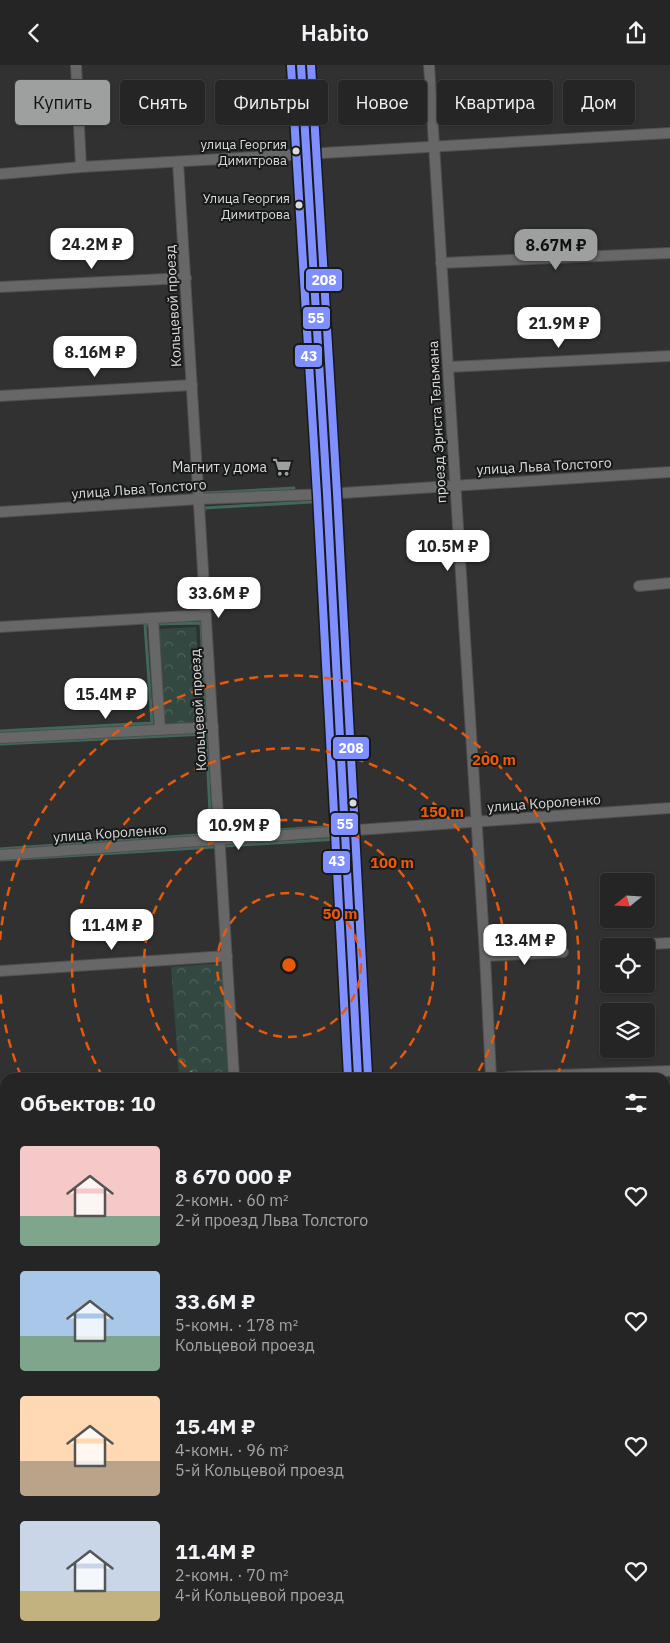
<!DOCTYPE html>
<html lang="ru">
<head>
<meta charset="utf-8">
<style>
	:root { --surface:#242524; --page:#2c2d2c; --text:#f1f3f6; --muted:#a3a5a6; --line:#414241; --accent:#9ea09f }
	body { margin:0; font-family:"IBM Plex Sans",sans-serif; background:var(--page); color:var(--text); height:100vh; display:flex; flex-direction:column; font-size:19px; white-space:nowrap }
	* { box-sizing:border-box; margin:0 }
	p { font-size:16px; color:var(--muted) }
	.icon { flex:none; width:28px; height:28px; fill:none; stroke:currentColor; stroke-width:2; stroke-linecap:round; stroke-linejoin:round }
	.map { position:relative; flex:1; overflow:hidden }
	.sheet { position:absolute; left:0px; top:1008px; width:670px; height:571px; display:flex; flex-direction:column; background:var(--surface); border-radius:15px 15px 0 0; box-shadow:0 1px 4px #0004,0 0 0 1px var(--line) }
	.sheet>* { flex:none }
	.hud { position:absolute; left:15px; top:15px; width:640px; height:45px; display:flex; gap:10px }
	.needle { width:32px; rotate:252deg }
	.tools { position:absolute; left:600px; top:808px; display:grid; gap:10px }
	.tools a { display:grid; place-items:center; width:55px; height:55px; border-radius:5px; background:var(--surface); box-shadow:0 1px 4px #0004,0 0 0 1px var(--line); font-size:25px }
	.price { position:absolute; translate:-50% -42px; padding:0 11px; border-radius:10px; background:#fff; color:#222; font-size:16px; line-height:32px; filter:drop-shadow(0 1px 2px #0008) }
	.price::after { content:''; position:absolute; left:50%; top:30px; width:15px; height:11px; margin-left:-8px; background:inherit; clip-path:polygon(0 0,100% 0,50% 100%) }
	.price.on { background:var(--accent); color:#111 }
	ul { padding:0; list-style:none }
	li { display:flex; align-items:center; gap:15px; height:125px; padding:0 20px }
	li span { display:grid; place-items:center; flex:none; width:140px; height:100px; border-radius:5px; color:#555 }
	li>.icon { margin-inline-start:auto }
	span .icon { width:60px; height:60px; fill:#fffc; stroke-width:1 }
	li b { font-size:21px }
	h2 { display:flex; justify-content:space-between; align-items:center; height:60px; padding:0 20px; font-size:21px }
	.tag { padding:0 18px; border-radius:5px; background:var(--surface); box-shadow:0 1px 4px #0004,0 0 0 1px var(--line); font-size:18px; line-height:45px }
	.tag.on { background:var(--accent); color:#111 }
	header { display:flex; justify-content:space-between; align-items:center; height:65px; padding:0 20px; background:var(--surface); font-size:22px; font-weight:600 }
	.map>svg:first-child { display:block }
</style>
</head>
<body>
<header><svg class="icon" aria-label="back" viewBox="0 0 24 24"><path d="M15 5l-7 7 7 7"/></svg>Habito<svg class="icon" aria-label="share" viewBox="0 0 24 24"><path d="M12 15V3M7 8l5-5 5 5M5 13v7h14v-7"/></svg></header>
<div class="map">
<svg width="670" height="1578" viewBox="0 0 670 1578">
	<defs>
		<pattern id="park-crowns" width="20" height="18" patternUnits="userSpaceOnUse" patternTransform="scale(1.25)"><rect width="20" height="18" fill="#334840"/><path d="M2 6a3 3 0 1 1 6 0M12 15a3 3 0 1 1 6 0" fill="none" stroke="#50625b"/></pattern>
	</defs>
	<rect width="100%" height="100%" fill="#303130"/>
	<!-- park -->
	<g fill="url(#park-crowns)">
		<polygon points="196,562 201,657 165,659 159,564"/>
		<polygon points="224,898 231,1012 179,1012 171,902"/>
	</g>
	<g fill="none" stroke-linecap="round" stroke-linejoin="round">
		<!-- stream -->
		<g stroke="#41695b" stroke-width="3">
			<polyline points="205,428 294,423"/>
			<polyline points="204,446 204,443 312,437"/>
			<polyline points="154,559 201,558 206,660"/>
			<polyline points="0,666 152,658 145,560 152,559"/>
			<polyline points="0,679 206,669"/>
			<polyline points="223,767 223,768 326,762"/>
			<polyline points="224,781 338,774"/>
			<polyline points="0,784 211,769 206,664"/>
			<polyline points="0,795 214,782"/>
			<polyline points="665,1400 670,1394"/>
			<polyline points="515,1578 519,1574"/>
		</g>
		<!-- minor casing -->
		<g stroke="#4f4f4f" stroke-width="12">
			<g id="minor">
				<polyline points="76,0 81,102"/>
				<polyline points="429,0 485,891 491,1012"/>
				<polyline points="178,97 234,1012"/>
				<polyline points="0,109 81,102 670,68"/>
				<polyline points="441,198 670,188"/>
				<polyline points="0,222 186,213"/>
				<polyline points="448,302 670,291"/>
				<polyline points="0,331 192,320"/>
				<polyline points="0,447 199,434 327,429 670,407"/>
				<polyline points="639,521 670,518"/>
				<polyline points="153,553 160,665"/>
				<polyline points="0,562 206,550"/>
				<polyline points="0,673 213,662"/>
				<polyline points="0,790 670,743"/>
				<polyline points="649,879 670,878"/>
				<polyline points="485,891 563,887"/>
				<polyline points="0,906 227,891"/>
				<polyline points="508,1012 670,1006"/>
				<polyline points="0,1046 5,1046"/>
				<polyline points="665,1268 670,1267"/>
				<polyline points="0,1306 5,1306"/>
				<polyline points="665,1412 670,1406"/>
				<polyline points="0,1418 5,1417"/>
				<polyline points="0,1526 5,1525"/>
				<polyline points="363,1574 367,1578"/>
				<polyline points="93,1578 97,1574"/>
				<polyline points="272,1578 276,1574"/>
				<polyline points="527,1578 531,1574"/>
			</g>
		</g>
		<!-- major casing -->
		<g stroke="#4f4f4f" stroke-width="14">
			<g id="major">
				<polyline points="301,0 327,429 358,1012"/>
				<polyline points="555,1574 560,1578"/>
			</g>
		</g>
		<!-- minor -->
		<use href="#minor" stroke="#666766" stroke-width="10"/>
		<!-- major -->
		<use href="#major" stroke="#636967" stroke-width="12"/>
		<!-- bus-1 casing -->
		<g stroke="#181919" stroke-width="11">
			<polyline id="bus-1" points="301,0 327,429 358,1012"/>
		</g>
		<!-- bus-2 casing -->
		<g stroke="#181919" stroke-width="11">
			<polyline id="bus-2" points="291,1 317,430 348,1012"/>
		</g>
		<!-- bus-3 casing -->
		<g stroke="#181919" stroke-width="11">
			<polyline id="bus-3" points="311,0 337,428 368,1011"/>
		</g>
		<!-- bus-1 -->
		<use href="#bus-1" stroke="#808fff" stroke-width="8"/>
		<!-- bus-2 -->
		<use href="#bus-2" stroke="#808fff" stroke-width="8"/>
		<!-- bus-3 -->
		<use href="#bus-3" stroke="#808fff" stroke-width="8"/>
	</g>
	<!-- distance rings -->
	<g fill="none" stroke="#e8590c" stroke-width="2.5" stroke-dasharray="9 6">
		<circle cx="289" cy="900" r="72"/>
		<path d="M197 1012A145 145 0 1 1 381 1012"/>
		<path d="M103 1012A217 217 0 1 1 475 1012"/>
		<path d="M21 1011A290 290 0 0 1 0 925M0 875A290 290 0 1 1 557 1011"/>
	</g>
	<!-- icons -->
	<defs>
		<g id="supermarket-bare" transform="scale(1.5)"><path d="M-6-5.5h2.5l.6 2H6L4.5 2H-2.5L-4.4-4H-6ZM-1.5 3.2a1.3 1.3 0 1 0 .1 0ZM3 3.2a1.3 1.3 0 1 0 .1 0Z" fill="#9ea09f" stroke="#181919" stroke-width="2.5" paint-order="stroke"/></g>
	</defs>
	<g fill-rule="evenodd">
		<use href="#supermarket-bare" x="282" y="402"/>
	</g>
	<!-- markers -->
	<g fill="#dadbdb" stroke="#181919" stroke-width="2">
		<circle cx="296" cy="86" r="4.5"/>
		<circle cx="299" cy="140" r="4.5"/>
		<circle cx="353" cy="738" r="4.5"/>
	</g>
	<g text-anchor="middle" stroke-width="4" stroke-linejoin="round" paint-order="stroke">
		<!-- bus labels -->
		<g font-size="13" fill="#dadbdb" stroke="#181919" text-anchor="end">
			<text x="287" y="84">улица Георгия<tspan x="287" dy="16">Димитрова</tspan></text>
			<text x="290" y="138">Улица Георгия<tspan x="290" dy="16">Димитрова</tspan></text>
		</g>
		<!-- street labels -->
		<g font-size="14" fill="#dadbdb" stroke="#181919">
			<text transform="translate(173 241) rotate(-93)" y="5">Кольцевой проезд</text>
			<text transform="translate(437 357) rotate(-93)" y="5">проезд Эрнста Тельмана</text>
			<text transform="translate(544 401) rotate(-3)" y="5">улица Льва Толстого</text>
			<text transform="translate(139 424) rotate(-4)" y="5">улица Льва Толстого</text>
			<text transform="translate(198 645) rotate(-93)" y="5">Кольцевой проезд</text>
			<text transform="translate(544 738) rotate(-4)" y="5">улица Короленко</text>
			<text transform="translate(110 768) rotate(-4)" y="5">улица Короленко</text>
		</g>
		<!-- poi labels -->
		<g font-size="14" fill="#dadbdb" stroke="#181919" text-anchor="end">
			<text x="267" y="407">Магнит у дома</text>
		</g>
	</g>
	<circle cx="289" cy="900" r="8" fill="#e8590c" stroke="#181919" stroke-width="2.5"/>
	<g font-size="15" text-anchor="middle" font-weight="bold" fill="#e8590c" stroke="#181919" stroke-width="4" stroke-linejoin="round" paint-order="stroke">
		<text x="494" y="700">200 m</text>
		<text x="442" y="752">150 m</text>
		<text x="392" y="803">100 m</text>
		<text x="340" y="854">50 m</text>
	</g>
	<g stroke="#181919" stroke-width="2">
		<rect x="305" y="203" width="38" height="24" rx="5" fill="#808fff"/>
		<rect x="302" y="241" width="29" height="24" rx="5" fill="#808fff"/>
		<rect x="294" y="279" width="29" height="24" rx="5" fill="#808fff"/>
		<rect x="332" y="671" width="38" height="24" rx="5" fill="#808fff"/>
		<rect x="330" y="747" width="29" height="24" rx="5" fill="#808fff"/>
		<rect x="322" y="785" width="29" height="24" rx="5" fill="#808fff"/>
	</g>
	<g font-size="14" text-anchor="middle" font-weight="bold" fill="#fff">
		<text x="324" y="220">208</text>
		<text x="316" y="258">55</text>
		<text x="309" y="296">43</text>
		<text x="351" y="688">208</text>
		<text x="345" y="764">55</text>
		<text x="337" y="801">43</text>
	</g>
</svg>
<div class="tools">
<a><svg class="needle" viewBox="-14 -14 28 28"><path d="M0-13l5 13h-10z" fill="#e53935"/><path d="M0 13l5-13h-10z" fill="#a3a5a6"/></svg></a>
<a><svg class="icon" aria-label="locate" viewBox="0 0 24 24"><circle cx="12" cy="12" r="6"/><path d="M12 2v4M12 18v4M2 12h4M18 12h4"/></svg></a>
<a><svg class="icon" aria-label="layers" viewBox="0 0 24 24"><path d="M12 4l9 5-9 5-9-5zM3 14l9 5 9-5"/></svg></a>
</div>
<b class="price" style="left:92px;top:205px">24.2M ₽</b>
<b class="price on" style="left:556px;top:206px">8.67M ₽</b>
<b class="price" style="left:559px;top:284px">21.9M ₽</b>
<b class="price" style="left:95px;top:313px">8.16M ₽</b>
<b class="price" style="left:448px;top:507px">10.5M ₽</b>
<b class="price" style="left:219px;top:554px">33.6M ₽</b>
<b class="price" style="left:106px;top:655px">15.4M ₽</b>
<b class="price" style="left:239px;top:786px">10.9M ₽</b>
<b class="price" style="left:112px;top:886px">11.4M ₽</b>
<b class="price" style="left:525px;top:901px">13.4M ₽</b>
<div class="hud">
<a class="tag on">Купить</a>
<a class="tag">Снять</a>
<a class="tag">Фильтры</a>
<a class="tag">Новое</a>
<a class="tag">Квартира</a>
<a class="tag">Дом</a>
</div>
<section class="sheet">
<h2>Объектов: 10<svg class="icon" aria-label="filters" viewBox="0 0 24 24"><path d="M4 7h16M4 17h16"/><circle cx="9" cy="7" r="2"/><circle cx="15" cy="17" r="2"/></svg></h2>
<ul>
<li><span style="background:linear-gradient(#f6c9c9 70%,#7fa58c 0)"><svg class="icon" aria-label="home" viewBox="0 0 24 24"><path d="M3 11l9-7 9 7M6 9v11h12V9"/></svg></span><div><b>8 670 000 ₽</b><p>2-комн. · 60 m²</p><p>2-й проезд Льва Толстого</p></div><svg class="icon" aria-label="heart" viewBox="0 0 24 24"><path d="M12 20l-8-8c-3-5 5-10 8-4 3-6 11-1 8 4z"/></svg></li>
<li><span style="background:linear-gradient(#a9c7e8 65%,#7fa58c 0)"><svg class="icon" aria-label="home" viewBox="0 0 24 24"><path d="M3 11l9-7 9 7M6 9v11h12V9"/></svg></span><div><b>33.6M ₽</b><p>5-комн. · 178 m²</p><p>Кольцевой проезд</p></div><svg class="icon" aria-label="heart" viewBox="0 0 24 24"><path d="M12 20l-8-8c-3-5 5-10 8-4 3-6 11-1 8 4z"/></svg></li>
<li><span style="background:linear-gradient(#ffd9b3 65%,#b9a48a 0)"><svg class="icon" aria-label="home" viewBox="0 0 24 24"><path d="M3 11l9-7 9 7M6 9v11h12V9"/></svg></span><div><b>15.4M ₽</b><p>4-комн. · 96 m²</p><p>5-й Кольцевой проезд</p></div><svg class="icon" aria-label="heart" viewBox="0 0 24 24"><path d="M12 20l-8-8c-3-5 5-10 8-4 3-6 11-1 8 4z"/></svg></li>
<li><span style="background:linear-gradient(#c9d6e8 70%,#c2b280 0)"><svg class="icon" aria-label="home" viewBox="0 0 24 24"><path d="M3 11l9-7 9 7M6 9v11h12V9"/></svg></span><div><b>11.4M ₽</b><p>2-комн. · 70 m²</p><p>4-й Кольцевой проезд</p></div><svg class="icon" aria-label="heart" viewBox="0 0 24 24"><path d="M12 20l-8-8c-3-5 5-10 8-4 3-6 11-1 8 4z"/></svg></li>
</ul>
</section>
</div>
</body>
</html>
